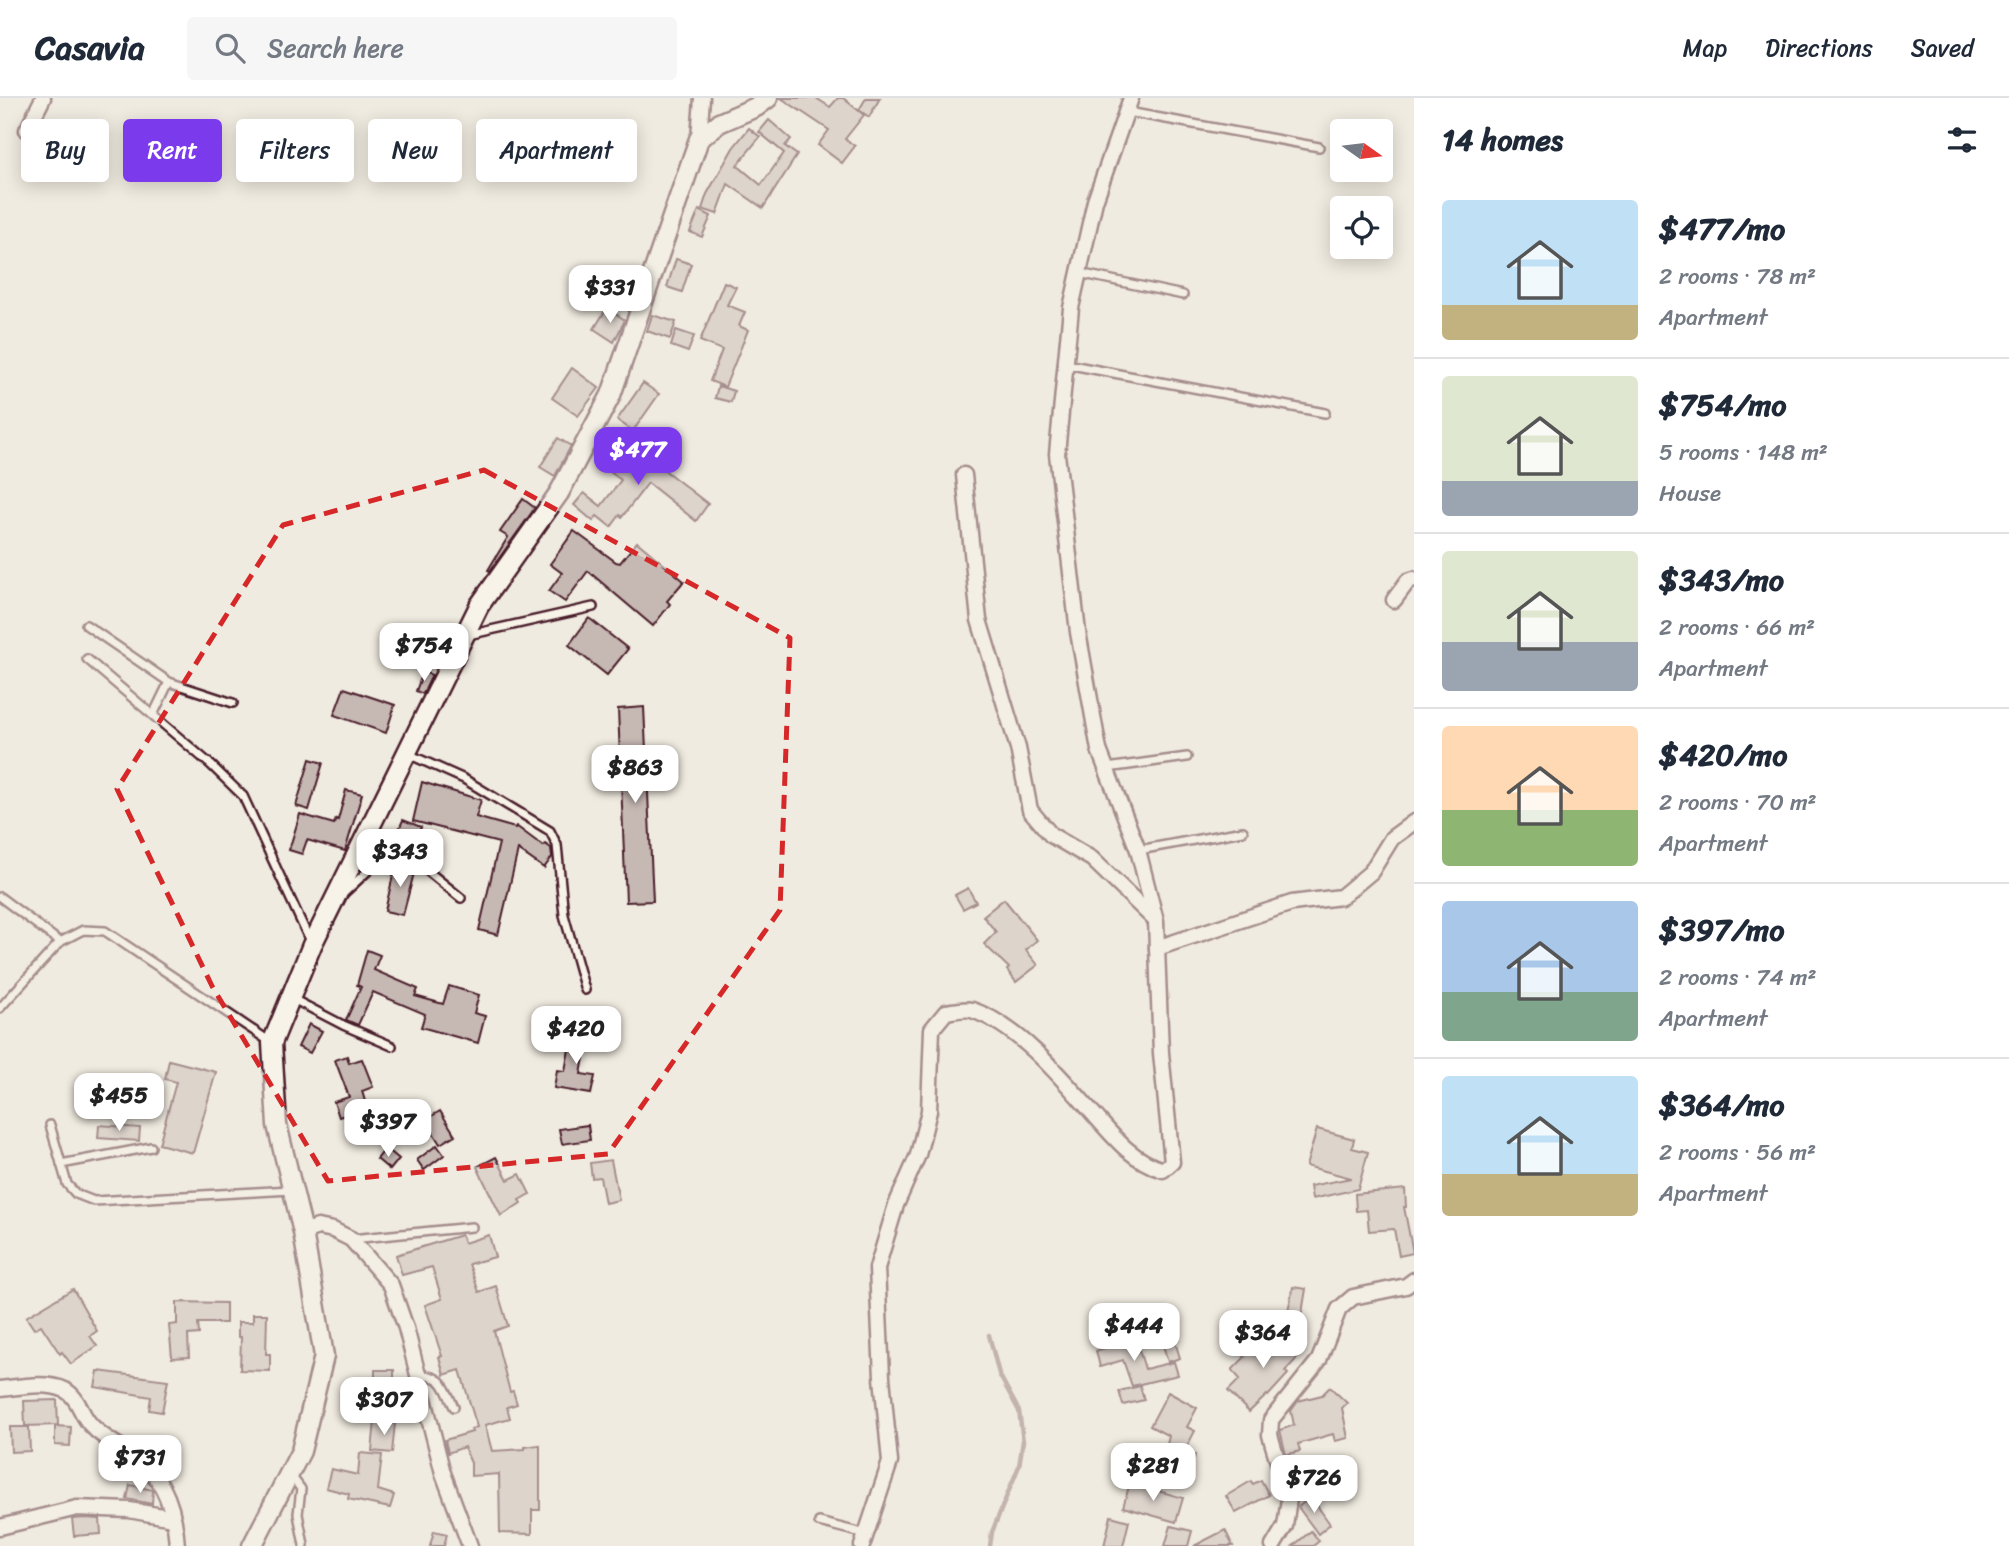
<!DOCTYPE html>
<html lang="en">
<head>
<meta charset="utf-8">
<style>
	:root { --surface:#fff; --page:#f6f6f7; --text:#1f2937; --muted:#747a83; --line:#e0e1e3; --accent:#7c3aed }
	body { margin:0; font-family:Sriracha,sans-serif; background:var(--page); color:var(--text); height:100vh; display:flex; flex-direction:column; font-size:26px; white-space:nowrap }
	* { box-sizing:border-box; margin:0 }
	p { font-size:23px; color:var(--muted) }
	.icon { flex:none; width:38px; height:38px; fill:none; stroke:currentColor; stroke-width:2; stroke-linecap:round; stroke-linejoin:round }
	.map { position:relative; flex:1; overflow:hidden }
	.details { display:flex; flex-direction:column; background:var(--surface); width:595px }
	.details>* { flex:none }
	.guide { position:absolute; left:21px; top:21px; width:665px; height:63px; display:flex; gap:14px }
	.needle { width:46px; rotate:104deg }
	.fabs { position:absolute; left:1330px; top:21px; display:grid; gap:14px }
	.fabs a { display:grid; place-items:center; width:63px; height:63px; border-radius:7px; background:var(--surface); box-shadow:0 4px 18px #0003; font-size:35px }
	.price { position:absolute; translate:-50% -60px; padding:0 16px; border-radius:14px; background:#fff; color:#222; font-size:23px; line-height:46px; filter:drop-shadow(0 2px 4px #0008) }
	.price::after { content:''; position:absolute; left:50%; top:42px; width:21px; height:16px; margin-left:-10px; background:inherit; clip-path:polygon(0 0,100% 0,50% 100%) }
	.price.on { background:var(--accent); color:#fff }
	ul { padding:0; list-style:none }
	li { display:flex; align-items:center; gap:21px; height:175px; padding:0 28px }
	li+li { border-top:2px solid var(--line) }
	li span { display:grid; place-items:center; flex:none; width:196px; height:140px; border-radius:7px; color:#555 }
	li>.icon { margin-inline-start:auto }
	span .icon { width:84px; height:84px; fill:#fffc; stroke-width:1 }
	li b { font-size:30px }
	h2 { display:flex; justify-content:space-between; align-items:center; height:84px; padding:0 28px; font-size:30px }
	.chip { padding:0 24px; border-radius:7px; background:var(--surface); box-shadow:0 4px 18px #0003; font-size:24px; line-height:63px }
	.chip.on { background:var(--accent); color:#fff }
	header { display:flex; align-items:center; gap:42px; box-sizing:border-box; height:98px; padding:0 35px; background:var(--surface); border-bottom:2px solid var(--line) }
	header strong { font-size:33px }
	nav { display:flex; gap:38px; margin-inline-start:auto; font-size:24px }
	.search { width:490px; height:63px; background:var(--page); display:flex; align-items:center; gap:18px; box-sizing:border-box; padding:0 24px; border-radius:7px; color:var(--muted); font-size:26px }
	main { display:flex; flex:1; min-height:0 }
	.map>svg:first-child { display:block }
</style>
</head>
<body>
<header>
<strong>Casavia</strong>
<div class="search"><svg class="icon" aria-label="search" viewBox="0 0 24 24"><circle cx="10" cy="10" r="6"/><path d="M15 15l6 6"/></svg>Search here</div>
<nav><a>Map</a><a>Directions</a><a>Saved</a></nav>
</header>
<main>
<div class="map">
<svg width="1414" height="1448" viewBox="0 0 1414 1448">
	<rect width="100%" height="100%" fill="#f0ebe0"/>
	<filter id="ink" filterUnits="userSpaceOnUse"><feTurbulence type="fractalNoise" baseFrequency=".0143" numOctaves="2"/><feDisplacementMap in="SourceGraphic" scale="14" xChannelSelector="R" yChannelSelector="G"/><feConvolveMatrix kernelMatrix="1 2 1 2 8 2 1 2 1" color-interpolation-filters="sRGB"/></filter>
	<g filter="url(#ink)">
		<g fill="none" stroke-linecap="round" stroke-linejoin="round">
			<!-- stream -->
			<polyline stroke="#8b6f72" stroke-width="4.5" points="989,1237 999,1276 1019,1313 1023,1343 1019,1368 992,1434 990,1448"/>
		</g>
		<!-- building -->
		<g fill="#c6b8b3" stroke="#4a1f2b" stroke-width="2">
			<polygon points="781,0 816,0 830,9 838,0 843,0 864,17 845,41 855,48 842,65 818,47 829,32"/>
			<polygon points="866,0 880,0 869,19 859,12"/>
			<polygon points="769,22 791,41 785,48 797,57 763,110 728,86 717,116 702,111 707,96 733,50 749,30 760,39 737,67 761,87 784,55 759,34"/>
			<polygon points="699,112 711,118 702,139 690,134"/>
			<polygon points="676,161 691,166 682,194 667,189"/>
			<polygon points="724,184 736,189 727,207 745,214 739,228 748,232 725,289 710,283 722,252 700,243"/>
			<polygon points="607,210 625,222 614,244 594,231"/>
			<polygon points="652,217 676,224 670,241 647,233"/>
			<polygon points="676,232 694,238 688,254 671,248"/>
			<polygon points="572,270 599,290 578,318 552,300"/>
			<polygon points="643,285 659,296 633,333 617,322"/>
			<polygon points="718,288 734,293 731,304 715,300"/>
			<polygon points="558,340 571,348 555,378 540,369"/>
			<polygon points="623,340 708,406 696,423 648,385 622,419 620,417 611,429 597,418 593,423 574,407 584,395 601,408 621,382 602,368"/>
			<polygon points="523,401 535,410 490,473 488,472 508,439 500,434"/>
			<polygon points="574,433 616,464 620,465 637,444 684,483 667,503 670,506 653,528 588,473 565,504 549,493 562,475 550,466"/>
			<polygon points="589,520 628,551 607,577 569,547"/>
			<polygon points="423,574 432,577 423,596 416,593"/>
			<polygon points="344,590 395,607 386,635 334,617"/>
			<polygon points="644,609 653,803 626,804 618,611"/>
			<polygon points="310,661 323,665 309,712 296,708"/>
			<polygon points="422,684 481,702 476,719 515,730 516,728 543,748 545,746 551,750 552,759 544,770 518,752 498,837 479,832 499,745 413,723"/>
			<polygon points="346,692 362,696 345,753 307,742 302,756 289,752 300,716 334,726 336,721 338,722"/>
			<polygon points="403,722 421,729 415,746 396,738"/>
			<polygon points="396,764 415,771 403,817 385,813"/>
			<polygon points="968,790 976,804 963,811 955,797"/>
			<polygon points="1004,801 1037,842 1026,852 1038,867 1016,884 1007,872 1009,870 984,846 996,834 983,818"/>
			<polygon points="367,852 380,857 374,872 418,891 415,898 443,906 449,888 479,897 474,915 485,918 478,945 421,929 425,916 373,894 358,927 346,922 361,889 357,887"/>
			<polygon points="309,926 322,933 310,955 298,949"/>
			<polygon points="573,930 589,933 581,976 595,978 591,996 554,990 557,972 565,973"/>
			<polygon points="347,958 349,965 362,961 373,989 362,993 367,1010 339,1019 334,1004 349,999 335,962"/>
			<polygon points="169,962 216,974 193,1055 159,1046 176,984 165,981"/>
			<polygon points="440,1013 455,1037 440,1046 425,1022"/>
			<polygon points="99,1027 140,1030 139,1043 98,1040"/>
			<polygon points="588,1027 590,1042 562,1046 559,1031"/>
			<polygon points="1317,1031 1354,1041 1352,1050 1368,1054 1358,1091 1312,1101 1310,1088 1351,1080 1306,1068"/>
			<polygon points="437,1047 444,1057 424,1072 417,1062"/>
			<polygon points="386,1050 399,1061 390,1072 377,1061"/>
			<polygon points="496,1059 508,1082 520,1076 530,1096 519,1102 521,1105 501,1118 477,1069"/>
			<polygon points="611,1062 619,1102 605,1105 600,1079 592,1080 590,1065"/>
			<polygon points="1405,1091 1406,1109 1404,1109 1413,1155 1399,1158 1394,1131 1369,1133 1367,1112 1356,1113 1355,1096"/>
			<polygon points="461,1137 464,1145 489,1137 495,1159 469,1166 479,1194 496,1188 508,1228 494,1233 510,1294 513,1293 517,1306 507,1309 510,1320 485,1327 492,1353 525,1351 525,1349 540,1347 540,1412 532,1412 532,1436 500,1435 499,1376 471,1378 471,1365 464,1349 448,1355 445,1342 472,1334 471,1331 477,1329 460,1272 444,1277 439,1259 442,1258 425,1207 442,1201 432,1169 402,1177 396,1157"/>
			<polygon points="1293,1189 1306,1191 1301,1221 1287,1218"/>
			<polygon points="73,1191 97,1233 90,1238 97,1248 71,1266 62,1254 60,1256 41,1227 34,1231 26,1219"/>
			<polygon points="177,1204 226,1205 226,1225 198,1225 199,1236 188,1237 189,1259 172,1260 169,1227 177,1226"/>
			<polygon points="253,1216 267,1216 266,1256 270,1256 270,1273 240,1272 241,1239 238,1239 238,1224 253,1224"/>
			<polygon points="1160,1224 1166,1238 1140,1248 1135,1234"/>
			<polygon points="1287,1236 1304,1253 1285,1273 1288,1276 1268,1298 1267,1297 1249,1314 1228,1293 1240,1281 1232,1272 1245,1259 1242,1256 1259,1237 1274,1250"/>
			<polygon points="1173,1237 1180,1260 1168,1264 1161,1241"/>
			<polygon points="1135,1239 1145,1271 1174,1264 1178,1277 1132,1288 1123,1262 1100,1269 1096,1253"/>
			<rect x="375" y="1272" width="19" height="26"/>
			<polygon points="98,1273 168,1282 162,1314 149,1312 151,1299 95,1289"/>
			<polygon points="1140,1288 1144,1302 1123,1307 1119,1293"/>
			<polygon points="1330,1289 1347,1305 1342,1310 1348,1340 1335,1343 1333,1336 1298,1346 1300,1353 1286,1357 1280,1332 1294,1327 1291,1313 1298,1303 1322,1297"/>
			<polygon points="1168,1294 1197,1310 1187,1329 1195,1333 1184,1354 1195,1357 1190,1375 1162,1367 1169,1338 1150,1328"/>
			<polygon points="57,1302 58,1327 25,1328 24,1303"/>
			<polygon points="375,1323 395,1325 392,1355 372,1353"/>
			<polygon points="55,1328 71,1329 70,1348 55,1347"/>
			<polygon points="10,1329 29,1329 30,1353 11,1354"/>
			<polygon points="360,1355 382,1357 378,1392 394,1397 390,1410 348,1401 349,1396 326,1390 331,1371 358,1377"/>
			<polygon points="1261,1382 1269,1397 1236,1415 1226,1398 1251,1383 1253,1386"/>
			<polygon points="1130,1385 1183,1400 1176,1424 1123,1409"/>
			<polygon points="130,1387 153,1392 152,1406 127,1401"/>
			<polygon points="1311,1399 1330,1426 1318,1436 1298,1409"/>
			<polygon points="1111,1418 1129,1423 1123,1448 1104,1448"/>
			<polygon points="85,1420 100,1421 101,1436 74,1438 72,1421"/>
			<polygon points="1171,1428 1192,1433 1188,1448 1165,1448"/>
			<polygon points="1225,1432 1233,1448 1194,1448"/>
			<polygon points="434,1433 447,1436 444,1448 430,1448"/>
			<polygon points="1311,1433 1319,1443 1313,1448 1293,1448"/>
		</g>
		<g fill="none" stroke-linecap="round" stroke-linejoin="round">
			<!-- service casing -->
			<g stroke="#4a1f2b" stroke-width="12">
				<g id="service">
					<polyline points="1128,14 1319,49"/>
					<polyline points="1079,175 1183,197"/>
					<polyline points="1066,266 1325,315"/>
					<polyline points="86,527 169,584 233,605"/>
					<polyline points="468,537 593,509"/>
					<polyline points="87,561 210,666 243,698 310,843"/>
					<polyline points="153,617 169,584"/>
					<polyline points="406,655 464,681 550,733 557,747 564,817 585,892"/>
					<polyline points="1107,670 1187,659"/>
					<polyline points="1139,752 1243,733"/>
					<polyline points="343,796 387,755 399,754 408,757 461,800"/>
					<polyline points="0,799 60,844"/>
					<polyline points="291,900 343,927 392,948"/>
					<polyline points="0,910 60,844 83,832 105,833 272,945"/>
					<polyline points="50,1027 67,1086 76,1096 94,1103 291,1092"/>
					<polyline points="61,1066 151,1049"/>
					<polyline points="351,1141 472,1129"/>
					<path d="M418 1276C445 1279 443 1287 454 1309"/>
					<polyline points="290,1376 301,1391 298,1416 304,1447"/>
					<polyline points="819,1424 866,1436"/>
				</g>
			</g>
			<!-- minor casing -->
			<g stroke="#4a1f2b" stroke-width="19">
				<g id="minor">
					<polyline points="27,32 43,0"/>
					<polyline points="699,41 702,0"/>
					<polyline points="964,377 979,522 1018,650 1030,712 1051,737 1092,761 1155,822"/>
					<polyline points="1394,502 1408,483 1414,481"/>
					<polyline points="1157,850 1292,805 1341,799 1371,774 1392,740 1414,724"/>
					<polyline points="303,1134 318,1129 333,1132 351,1141 391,1187 406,1230 443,1375 470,1448"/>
					<path d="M0 1291C19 1289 47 1283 65 1292 79 1300 80 1315 90 1326 102 1340 120 1348 135 1358 165 1379 175 1413 177 1448"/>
					<polyline points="0,1429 77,1410 129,1412 173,1420"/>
					<path d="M862 1448 890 1364 882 1279 877 1170 896 1107 918 1057 929 1013 932 931 946 914C954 913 965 910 972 912 1020 928 1065 984 1097 1020 1117 1043 1134 1063 1163 1072L1172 1064 1161 955 1156 823 1138 752 1099 652 1078 534 1057 356 1071 210 1095 103 1131 0"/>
					<polyline points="1273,1448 1285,1428 1289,1401 1270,1337 1271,1322 1319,1262 1339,1211 1353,1199 1406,1188 1414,1182"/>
				</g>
			</g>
			<!-- tertiary casing -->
			<g stroke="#4a1f2b" stroke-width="23">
				<polyline id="tertiary" points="252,1448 301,1353 324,1258 303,1134 277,1027 272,945 312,847 479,508 559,395 611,297 699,41 719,25 756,9 768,0"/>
			</g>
			<!-- service -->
			<use href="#service" stroke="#f7f3e8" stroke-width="7"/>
			<!-- minor -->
			<use href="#minor" stroke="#f7f3e8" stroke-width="14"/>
			<!-- tertiary -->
			<use href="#tertiary" stroke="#f7f3e8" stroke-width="18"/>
		</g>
	</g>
	<!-- marked area -->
	<path d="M0 0H1414V1448H0ZM484 372 790 540 780 812 608 1056 328 1083 212 888 117 691 283 427Z" fill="#f0ebe0" fill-opacity=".55" fill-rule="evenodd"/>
	<path fill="none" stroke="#d62828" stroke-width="5" stroke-dasharray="14 9" stroke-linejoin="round" d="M484 372 790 540 780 812 608 1056 328 1083 212 888 117 691 283 427Z"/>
</svg>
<div class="fabs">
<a><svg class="needle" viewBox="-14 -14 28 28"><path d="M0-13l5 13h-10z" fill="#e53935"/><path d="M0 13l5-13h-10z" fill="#747a83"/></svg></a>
<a><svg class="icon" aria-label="locate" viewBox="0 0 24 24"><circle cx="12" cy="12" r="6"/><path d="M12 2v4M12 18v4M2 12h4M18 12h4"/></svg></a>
</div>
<b class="price" style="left:610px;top:227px">$331</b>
<b class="price on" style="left:638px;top:389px">$477</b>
<b class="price" style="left:424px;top:585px">$754</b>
<b class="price" style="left:635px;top:707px">$863</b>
<b class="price" style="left:400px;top:791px">$343</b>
<b class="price" style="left:576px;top:968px">$420</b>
<b class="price" style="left:119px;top:1035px">$455</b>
<b class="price" style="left:388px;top:1061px">$397</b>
<b class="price" style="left:1134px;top:1265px">$444</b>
<b class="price" style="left:1263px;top:1272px">$364</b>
<b class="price" style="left:384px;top:1339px">$307</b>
<b class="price" style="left:140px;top:1397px">$731</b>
<b class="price" style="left:1153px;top:1405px">$281</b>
<b class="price" style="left:1314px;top:1417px">$726</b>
<div class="guide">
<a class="chip">Buy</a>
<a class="chip on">Rent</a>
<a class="chip">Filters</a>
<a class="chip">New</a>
<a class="chip">Apartment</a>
</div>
</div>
<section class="details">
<h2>14 homes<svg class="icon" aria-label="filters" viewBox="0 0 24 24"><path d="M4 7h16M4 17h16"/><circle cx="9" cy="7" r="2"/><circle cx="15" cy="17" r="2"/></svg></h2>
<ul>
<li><span style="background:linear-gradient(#bfe0f5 75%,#c2b280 0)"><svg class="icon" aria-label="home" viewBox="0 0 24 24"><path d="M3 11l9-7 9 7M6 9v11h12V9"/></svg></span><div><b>$477/mo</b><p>2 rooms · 78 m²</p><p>Apartment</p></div></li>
<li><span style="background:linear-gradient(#dfe7d0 75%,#9aa5b1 0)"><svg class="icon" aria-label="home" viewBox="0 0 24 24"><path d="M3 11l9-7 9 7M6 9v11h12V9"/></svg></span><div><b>$754/mo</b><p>5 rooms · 148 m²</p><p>House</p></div></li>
<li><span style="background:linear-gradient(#dfe7d0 65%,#9aa5b1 0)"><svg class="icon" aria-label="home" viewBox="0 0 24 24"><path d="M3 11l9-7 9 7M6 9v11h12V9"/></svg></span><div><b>$343/mo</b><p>2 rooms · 66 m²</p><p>Apartment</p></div></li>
<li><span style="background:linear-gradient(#ffd9b3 60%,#8fb573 0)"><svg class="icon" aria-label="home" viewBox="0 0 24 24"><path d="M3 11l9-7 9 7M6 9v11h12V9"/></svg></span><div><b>$420/mo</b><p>2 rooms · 70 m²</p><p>Apartment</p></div></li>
<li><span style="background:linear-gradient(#a9c7e8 65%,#7fa58c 0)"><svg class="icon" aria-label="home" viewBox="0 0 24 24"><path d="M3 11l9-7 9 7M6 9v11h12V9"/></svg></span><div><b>$397/mo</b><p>2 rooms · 74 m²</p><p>Apartment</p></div></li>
<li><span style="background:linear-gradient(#bfe0f5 70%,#c2b280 0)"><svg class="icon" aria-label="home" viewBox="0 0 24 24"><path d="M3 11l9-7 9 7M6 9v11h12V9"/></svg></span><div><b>$364/mo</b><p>2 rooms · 56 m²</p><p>Apartment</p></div></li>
</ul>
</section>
</main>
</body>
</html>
